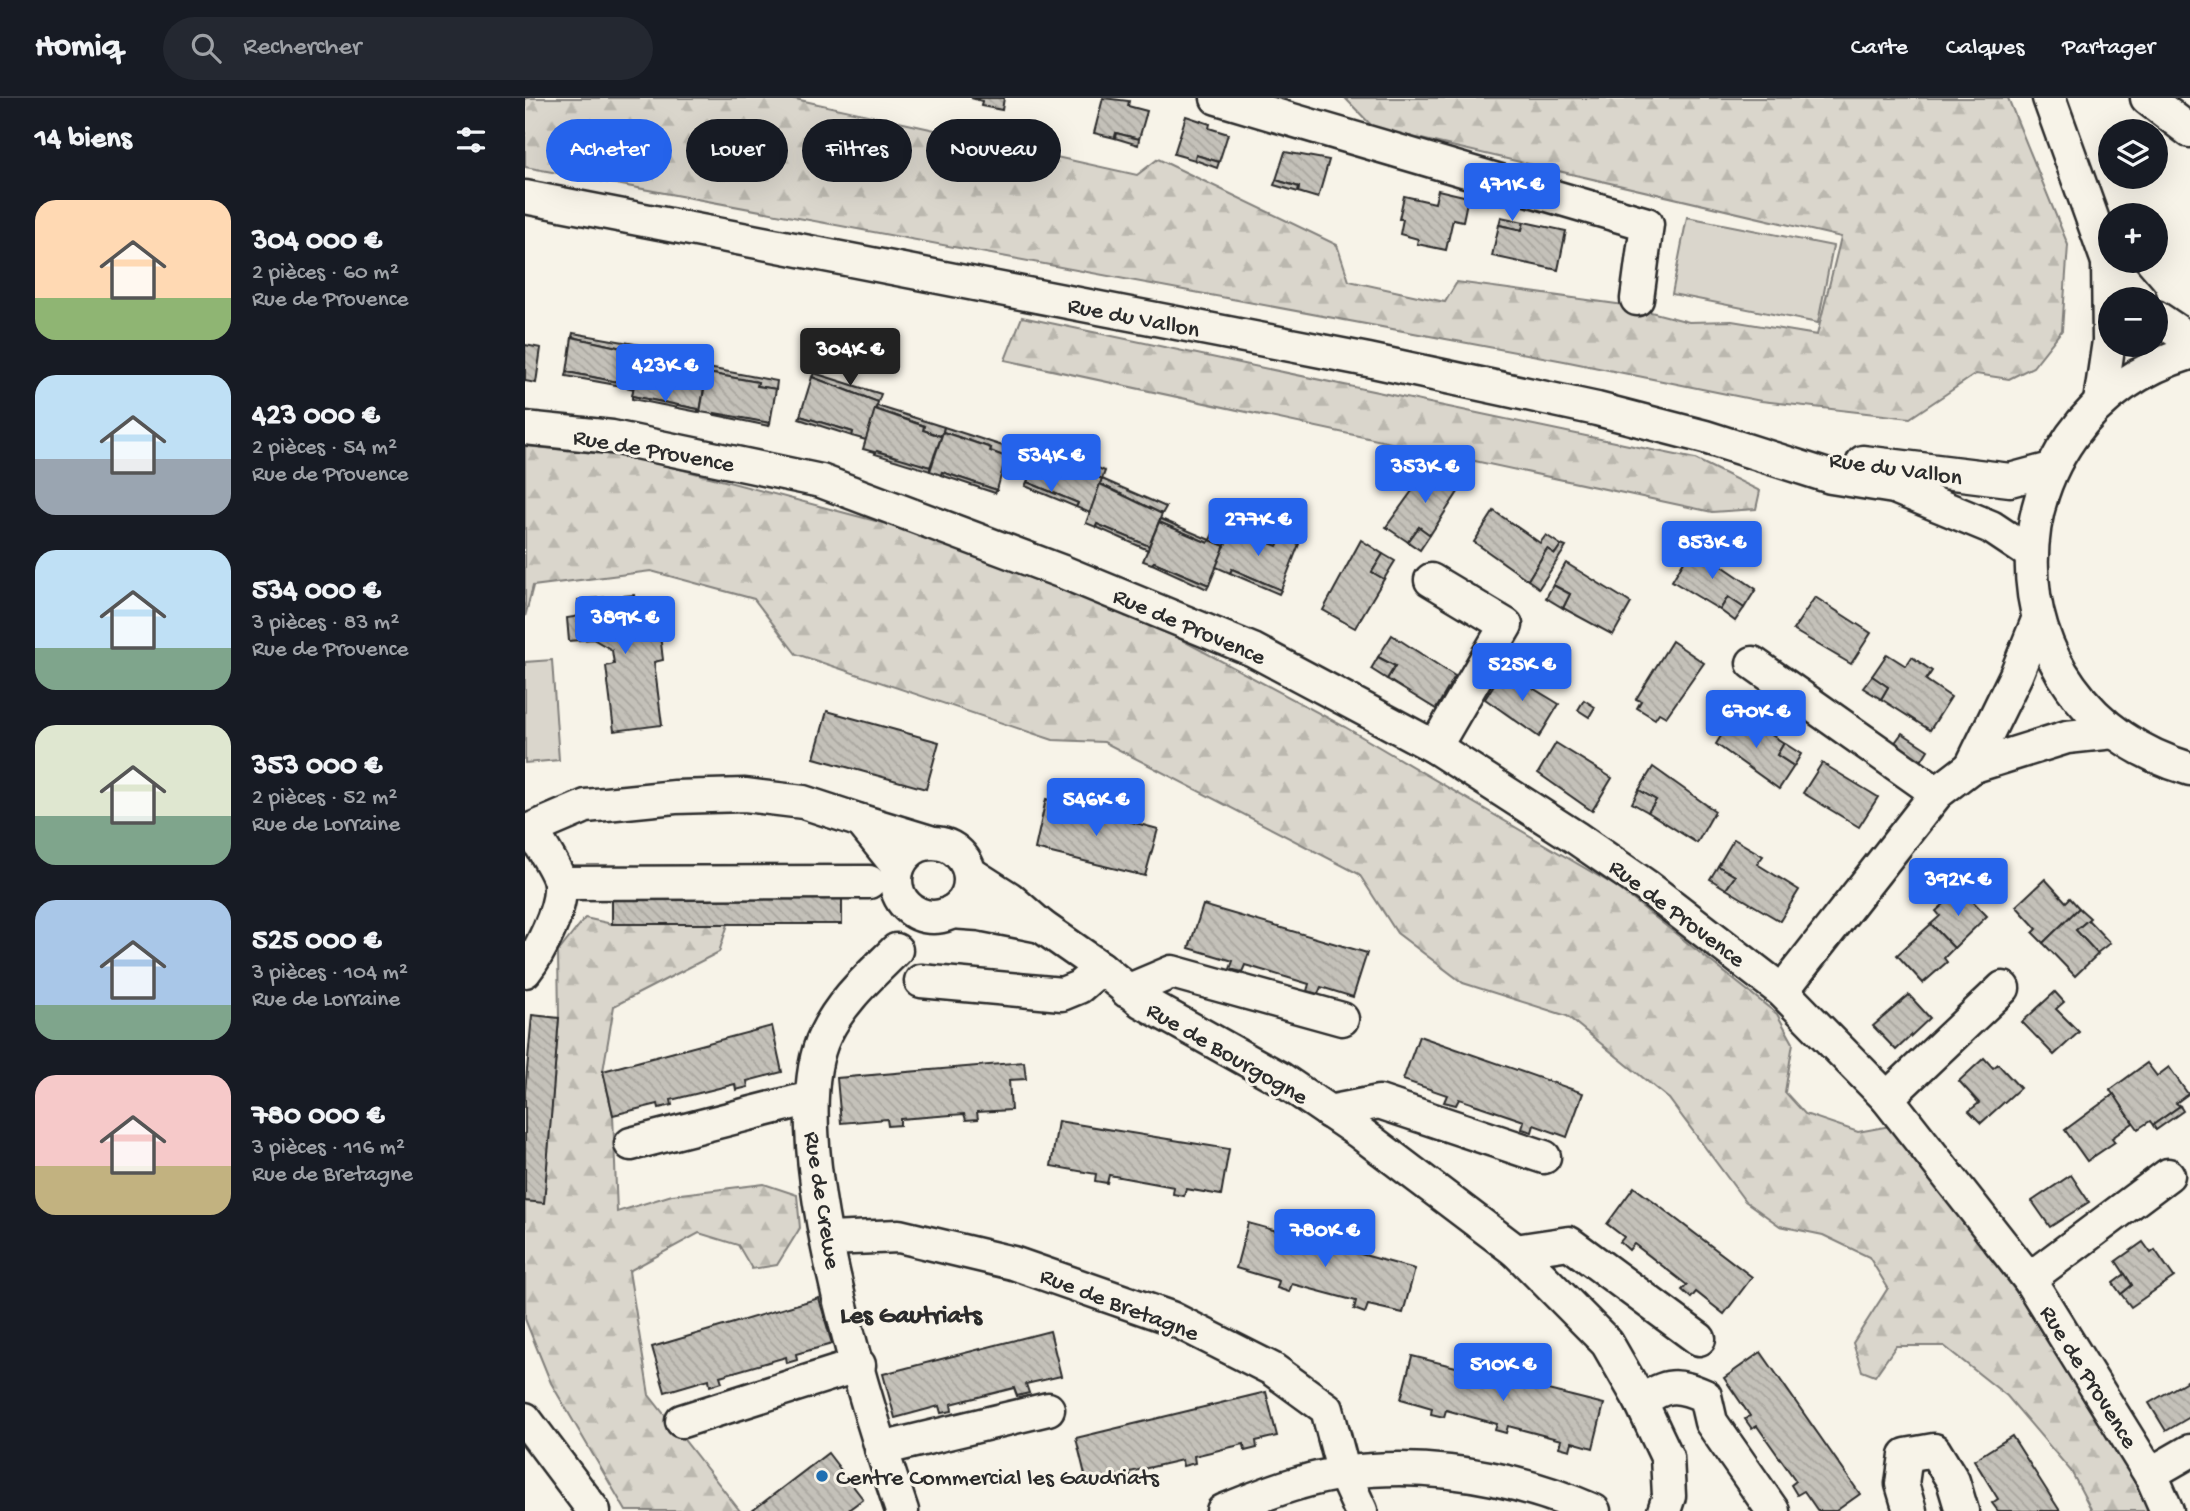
<!DOCTYPE html>
<html lang="fr">
<head>
<meta charset="utf-8">
<style>
	:root { --surface:#171b24; --page:#242831; --text:#f1f3f6; --muted:#9ea1a6; --line:#363941; --accent:#2563eb }
	body { margin:0; font-family:"Gochi Hand",sans-serif; background:var(--page); color:var(--text); height:100vh; display:flex; flex-direction:column; font-size:26px; white-space:nowrap }
	* { box-sizing:border-box; margin:0 }
	p { font-size:23px; color:var(--muted) }
	.icon { flex:none; width:38px; height:38px; fill:none; stroke:currentColor; stroke-width:2; stroke-linecap:round; stroke-linejoin:round }
	.map { position:relative; flex:1; overflow:hidden }
	.sheet { display:flex; flex-direction:column; background:var(--surface); width:525px }
	.sheet>* { flex:none }
	.banner { position:absolute; left:21px; top:21px; width:665px; height:63px; display:flex; gap:14px }
	.tools { position:absolute; left:1573px; top:21px; display:grid; gap:14px }
	.tools a { display:grid; place-items:center; width:70px; height:70px; border-radius:50%; background:var(--surface); box-shadow:0 7px 28px #0002; font-size:35px }
	.price { position:absolute; translate:-50% -60px; padding:0 16px; border-radius:7px; background:var(--accent); color:#fff; font-size:23px; line-height:46px; filter:drop-shadow(0 2px 4px #0008) }
	.price::after { content:''; position:absolute; left:50%; top:42px; width:21px; height:16px; margin-left:-10px; background:inherit; clip-path:polygon(0 0,100% 0,50% 100%) }
	.price.selected { background:#222; color:#fff }
	ul { padding:0; list-style:none }
	li { display:flex; align-items:center; gap:21px; height:175px; padding:0 35px }
	li span { display:grid; place-items:center; flex:none; width:196px; height:140px; border-radius:21px; color:#555 }
	li>.icon { margin-inline-start:auto }
	span .icon { width:84px; height:84px; fill:#fffc; stroke-width:1 }
	li b { font-size:30px }
	h2 { display:flex; justify-content:space-between; align-items:center; height:84px; padding:0 35px; font-size:30px }
	.chip { padding:0 24px; border-radius:32px; background:var(--surface); box-shadow:0 7px 28px #0002; font-size:24px; line-height:63px }
	.chip.selected { background:var(--accent); color:#fff }
	header { display:flex; align-items:center; gap:42px; box-sizing:border-box; height:98px; padding:0 35px; background:var(--surface); border-bottom:2px solid var(--line) }
	header strong { font-size:33px }
	nav { display:flex; gap:38px; margin-inline-start:auto; font-size:24px }
	.search { width:490px; height:63px; background:var(--page); display:flex; align-items:center; gap:18px; box-sizing:border-box; padding:0 24px; border-radius:38px; color:var(--muted); font-size:26px }
	main { display:flex; flex:1; min-height:0 }
	.map>svg:first-child { display:block }
</style>
</head>
<body>
<header>
<strong>Homiq</strong>
<div class="search"><svg class="icon" aria-label="search" viewBox="0 0 24 24"><circle cx="10" cy="10" r="6"/><path d="M15 15l6 6"/></svg>Rechercher</div>
<nav><a>Carte</a><a>Calques</a><a>Partager</a></nav>
</header>
<main>
<section class="sheet">
<h2>14 biens<svg class="icon" aria-label="filters" viewBox="0 0 24 24"><path d="M4 7h16M4 17h16"/><circle cx="9" cy="7" r="2"/><circle cx="15" cy="17" r="2"/></svg></h2>
<ul>
<li><span style="background:linear-gradient(#ffd9b3 70%,#8fb573 0)"><svg class="icon" aria-label="home" viewBox="0 0 24 24"><path d="M3 11l9-7 9 7M6 9v11h12V9"/></svg></span><div><b>304 000 €</b><p>2 pièces · 60 m²</p><p>Rue de Provence</p></div></li>
<li><span style="background:linear-gradient(#bfe0f5 60%,#9aa5b1 0)"><svg class="icon" aria-label="home" viewBox="0 0 24 24"><path d="M3 11l9-7 9 7M6 9v11h12V9"/></svg></span><div><b>423 000 €</b><p>2 pièces · 54 m²</p><p>Rue de Provence</p></div></li>
<li><span style="background:linear-gradient(#bfe0f5 70%,#7fa58c 0)"><svg class="icon" aria-label="home" viewBox="0 0 24 24"><path d="M3 11l9-7 9 7M6 9v11h12V9"/></svg></span><div><b>534 000 €</b><p>3 pièces · 83 m²</p><p>Rue de Provence</p></div></li>
<li><span style="background:linear-gradient(#dfe7d0 65%,#7fa58c 0)"><svg class="icon" aria-label="home" viewBox="0 0 24 24"><path d="M3 11l9-7 9 7M6 9v11h12V9"/></svg></span><div><b>353 000 €</b><p>2 pièces · 52 m²</p><p>Rue de Lorraine</p></div></li>
<li><span style="background:linear-gradient(#a9c7e8 75%,#7fa58c 0)"><svg class="icon" aria-label="home" viewBox="0 0 24 24"><path d="M3 11l9-7 9 7M6 9v11h12V9"/></svg></span><div><b>525 000 €</b><p>3 pièces · 104 m²</p><p>Rue de Lorraine</p></div></li>
<li><span style="background:linear-gradient(#f6c9c9 65%,#c2b280 0)"><svg class="icon" aria-label="home" viewBox="0 0 24 24"><path d="M3 11l9-7 9 7M6 9v11h12V9"/></svg></span><div><b>780 000 €</b><p>3 pièces · 116 m²</p><p>Rue de Bretagne</p></div></li>
</ul>
</section>
<div class="map">
<svg width="1665" height="1413" viewBox="0 0 1665 1413">
	<defs>
		<pattern id="forest-firs" width="22" height="20" patternUnits="userSpaceOnUse" patternTransform="scale(1.75)"><rect width="22" height="20" fill="#dad6cc"/><path d="M5 1l3.5 6h-7zM16 11l3.5 6h-7z" fill="#bbb8af"/></pattern>
		<pattern id="building-back-hatch" width="6" height="6" patternUnits="userSpaceOnUse" patternTransform="scale(1.75)"><rect width="6" height="6" fill="#c4c1b9"/><path d="M-1 5l2 2M0 0l6 6M5-1l2 2" fill="none" stroke="#a9a69f"/></pattern>
	</defs>
	<rect width="100%" height="100%" fill="#f7f3e8"/>
	<filter id="ink" filterUnits="userSpaceOnUse"><feTurbulence type="fractalNoise" baseFrequency=".0143" numOctaves="2"/><feDisplacementMap in="SourceGraphic" scale="14" xChannelSelector="R" yChannelSelector="G"/><feConvolveMatrix kernelMatrix="1 2 1 2 8 2 1 2 1" color-interpolation-filters="sRGB"/></filter>
	<g filter="url(#ink)">
		<!-- forest -->
		<g fill="url(#forest-firs)" stroke="#82807c" stroke-width="2">
			<polygon points="0,0 266,0 612,77 633,61 812,147 824,183 920,204 932,184 1099,207 1164,224 1207,223 1292,237 1316,139 849,30 820,0 1483,0 1543,147 1537,232 1508,269 1484,281 1451,276 1385,320 1236,303 1039,263 0,69"/>
			<polygon points="497,219 1170,361 1235,393 1231,411 1187,414 480,262"/>
			<polygon points="0,348 109,359 377,430 625,525 820,629 1092,789 1252,916 1268,945 1260,994 1280,1016 1333,1034 1365,1028 1502,1208 1632,1413 1567,1413 1546,1373 1482,1298 1419,1248 1371,1248 1350,1278 1337,1273 1328,1245 1363,1190 1344,1159 1298,1137 1255,1128 1220,1103 1144,1001 1042,918 938,885 872,835 834,776 579,644 528,642 271,556 229,501 126,473 8,488 0,519"/>
			<polygon points="60,820 87,826 203,826 194,854 89,908 78,973 88,1017 92,1114 147,1097 239,1086 272,1097 275,1130 252,1167 227,1171 213,1147 174,1135 104,1173 124,1297 215,1413 101,1413 26,1285 0,1221 0,1103 19,1104 34,920 33,854"/>
		</g>
		<!-- garden -->
		<g fill="#dad6cc" stroke="#82807c" stroke-width="2">
			<polygon points="1162,119 1308,148 1293,225 1147,196"/>
			<polygon points="27,562 34,662 0,665 0,564"/>
		</g>
		<!-- building -->
		<g fill="url(#building-back-hatch)" stroke="#2b2b2b" stroke-width="2">
			<polygon points="446,0 479,0 477,12 456,8 457,3"/>
			<polygon points="578,0 604,3 603,8 622,13 614,41 591,35 590,40 569,35"/>
			<polygon points="661,18 685,26 684,30 703,36 694,64 671,57 670,62 649,56"/>
			<polygon points="591,35 614,41 613,47 590,40"/>
			<polygon points="760,54 804,62 793,100 773,94 774,89 751,82"/>
			<polygon points="671,57 694,64 692,70 670,62"/>
			<polygon points="751,82 774,89 773,94 749,87"/>
			<polygon points="913,92 943,99 938,123 928,121 921,152 892,146 893,141 875,136 878,121 874,121 879,98 910,105"/>
			<polygon points="976,119 999,124 997,132 974,127"/>
			<polygon points="999,124 1041,133 1033,172 967,158 974,127 997,132"/>
			<polygon points="48,235 116,247 115,254 47,239"/>
			<polygon points="47,239 115,254 109,291 97,288 98,285 42,274"/>
			<polygon points="0,247 16,250 11,285 0,283"/>
			<polygon points="115,256 183,270 181,278 166,275 166,272 114,261"/>
			<polygon points="114,261 166,272 166,275 181,278 175,314 173,311 107,298"/>
			<polygon points="183,270 252,283 251,291 232,288 233,284 182,275"/>
			<polygon points="42,274 98,285 97,288 41,278"/>
			<polygon points="182,275 233,284 232,288 251,291 245,325 175,314"/>
			<polygon points="289,275 356,296 353,304 287,279"/>
			<polygon points="287,279 353,304 341,342 327,338 328,334 275,318"/>
			<polygon points="107,298 173,311 173,314 107,301"/>
			<polygon points="352,308 419,329 418,334 415,338 398,332 399,328 350,311"/>
			<polygon points="350,311 399,328 398,332 415,338 418,334 405,369 338,351"/>
			<polygon points="190,315 245,325 244,328 190,317"/>
			<polygon points="275,318 328,334 327,338 274,321"/>
			<polygon points="419,329 484,350 481,359 465,353 466,350 418,334"/>
			<polygon points="418,334 466,350 465,353 481,359 472,392 417,374 416,377 405,373"/>
			<polygon points="517,346 580,373 577,381 516,350"/>
			<polygon points="516,350 577,381 565,415 551,409 553,405 502,384"/>
			<polygon points="352,353 405,369 405,373 350,356"/>
			<polygon points="905,368 937,388 905,437 894,429 883,444 861,429"/>
			<polygon points="417,374 472,392 470,395 416,377"/>
			<polygon points="577,381 641,409 637,416 575,386"/>
			<polygon points="502,384 553,405 551,409 500,388"/>
			<polygon points="575,386 637,416 624,448 572,426 571,429 561,425"/>
			<polygon points="969,413 1015,445 1021,437 1036,447 1030,456 1022,451 1003,482 949,444"/>
			<polygon points="636,421 685,442 683,445 634,424"/>
			<polygon points="634,424 683,445 685,442 700,448 684,487 629,464 627,466 618,463"/>
			<polygon points="709,425 754,445 752,448 707,430"/>
			<polygon points="572,426 624,448 623,452 571,429"/>
			<polygon points="894,429 905,437 895,452 883,444"/>
			<polygon points="707,430 752,448 757,439 774,446 756,492 707,471 705,475 691,469"/>
			<polygon points="690,431 703,437 700,448 685,442"/>
			<polygon points="836,442 858,456 847,474 859,481 830,530 798,512"/>
			<polygon points="1036,447 1041,449 1014,490 1003,482 1022,451 1030,456"/>
			<polygon points="1168,448 1231,491 1219,510 1203,499 1195,512 1147,483"/>
			<polygon points="858,456 870,463 859,481 847,474"/>
			<polygon points="629,464 684,487 682,491 627,466"/>
			<polygon points="1041,465 1106,505 1088,537 1038,510 1045,496 1028,487"/>
			<polygon points="707,471 756,492 754,496 705,475"/>
			<polygon points="1028,487 1045,496 1038,510 1021,500"/>
			<polygon points="109,497 111,512 132,511 138,562 129,564 137,627 89,633 81,568 89,566 87,552 68,541 44,543 42,520 55,518 53,502"/>
			<polygon points="1203,499 1219,510 1210,523 1195,512"/>
			<polygon points="1290,499 1346,535 1326,566 1268,532"/>
			<polygon points="867,537 930,578 911,611 862,581 870,568 853,559"/>
			<polygon points="1147,543 1179,565 1141,619 1134,615 1130,621 1112,610 1116,603 1111,601"/>
			<polygon points="1362,556 1381,568 1387,559 1407,573 1401,582 1426,599 1405,632 1356,601 1363,589 1347,578"/>
			<polygon points="853,559 870,568 862,581 846,571"/>
			<polygon points="978,572 1034,606 1014,639 960,601"/>
			<polygon points="1347,578 1363,589 1356,601 1338,590"/>
			<polygon points="1059,602 1070,609 1064,619 1053,612"/>
			<polygon points="302,613 414,644 401,691 289,660"/>
			<polygon points="1211,614 1259,645 1252,657 1269,668 1254,691 1191,646"/>
			<polygon points="1377,635 1403,652 1393,668 1366,650"/>
			<polygon points="1031,645 1087,680 1067,713 1013,675"/>
			<polygon points="1259,645 1276,656 1269,668 1252,657"/>
			<polygon points="1297,665 1353,699 1334,729 1278,695"/>
			<polygon points="1128,669 1190,713 1172,745 1123,714 1131,702 1114,692"/>
			<polygon points="1114,692 1131,702 1123,714 1107,705"/>
			<polygon points="521,701 633,731 620,778 510,751"/>
			<polygon points="1209,741 1238,758 1232,766 1274,792 1255,823 1201,791 1210,778 1193,768"/>
			<polygon points="1193,768 1210,778 1201,791 1185,781"/>
			<polygon points="1520,781 1541,804 1545,800 1554,810 1518,845 1508,835 1512,831 1491,808"/>
			<polygon points="1436,791 1462,818 1429,850 1406,826 1415,818 1411,813"/>
			<polygon points="317,800 317,826 87,826 87,801"/>
			<polygon points="678,807 842,855 828,899 796,889 793,896 782,893 784,886 720,867 717,874 705,871 708,863 664,850"/>
			<polygon points="1554,810 1565,820 1551,832 1573,856 1550,878 1518,845"/>
			<polygon points="1563,822 1585,845 1572,855 1551,832"/>
			<polygon points="1406,826 1429,850 1419,860 1422,864 1398,885 1372,857"/>
			<polygon points="1530,894 1539,904 1531,911 1554,934 1529,957 1497,924"/>
			<polygon points="1384,897 1405,920 1371,952 1348,928"/>
			<polygon points="7,917 34,920 19,1105 0,1103 0,994"/>
			<polygon points="247,928 257,974 222,983 223,989 211,992 210,986 146,1002 147,1007 134,1010 133,1006 88,1017 78,973"/>
			<polygon points="894,938 1058,995 1042,1039 1009,1027 1007,1034 997,1031 999,1023 934,1001 931,1007 919,1004 922,997 878,982"/>
			<polygon points="1459,960 1468,970 1473,966 1495,990 1456,1025 1444,1013 1454,1005 1434,983"/>
			<polygon points="499,964 501,981 484,982 486,1012 452,1014 453,1021 441,1022 439,1016 375,1021 375,1027 363,1028 362,1021 316,1025 312,980"/>
			<polygon points="1622,965 1632,978 1644,969 1663,996 1651,1005 1655,1008 1628,1027 1625,1023 1613,1031 1585,992"/>
			<polygon points="1589,996 1608,1025 1587,1040 1590,1044 1562,1063 1540,1032"/>
			<polygon points="1655,1008 1658,1013 1631,1032 1628,1027"/>
			<polygon points="533,1023 704,1051 696,1097 661,1091 659,1098 648,1096 649,1089 584,1077 582,1085 570,1083 571,1076 526,1068"/>
			<polygon points="1546,1077 1564,1104 1525,1129 1507,1103"/>
			<polygon points="1109,1089 1227,1179 1199,1216 1171,1194 1166,1200 1157,1192 1162,1187 1109,1146 1104,1152 1095,1144 1099,1139 1082,1126"/>
			<polygon points="723,1125 890,1171 878,1215 843,1207 840,1215 829,1211 831,1203 767,1186 764,1194 752,1190 754,1183 711,1170"/>
			<polygon points="1618,1144 1626,1155 1630,1152 1649,1179 1606,1209 1596,1196 1607,1187 1591,1163"/>
			<polygon points="1600,1176 1607,1187 1596,1196 1588,1185"/>
			<polygon points="294,1200 307,1246 271,1256 272,1262 262,1265 261,1259 195,1278 197,1284 185,1288 184,1281 140,1294 127,1249"/>
			<polygon points="525,1233 536,1278 501,1286 504,1295 492,1298 489,1290 426,1306 427,1313 416,1315 414,1308 370,1320 358,1276"/>
			<polygon points="1236,1254 1335,1396 1311,1413 1293,1413 1279,1393 1272,1397 1266,1387 1271,1383 1232,1328 1227,1331 1220,1321 1225,1318 1199,1280"/>
			<polygon points="887,1258 1079,1306 1068,1350 1047,1344 1045,1352 1034,1349 1036,1342 983,1328 981,1335 970,1332 972,1326 921,1312 919,1319 906,1316 907,1310 876,1301"/>
			<polygon points="1664,1282 1665,1319 1641,1333 1624,1305"/>
			<polygon points="741,1294 752,1338 731,1343 732,1350 720,1353 719,1346 669,1358 670,1365 658,1368 657,1362 605,1374 606,1381 594,1383 592,1377 562,1385 551,1340"/>
			<polygon points="1487,1338 1535,1413 1473,1413 1467,1405 1473,1401 1449,1362"/>
			<polygon points="303,1355 338,1401 322,1413 227,1413"/>
		</g>
		<g fill="none" stroke-linecap="round" stroke-linejoin="round">
			<!-- minor casing -->
			<g stroke="#2b2b2b" stroke-width="37">
				<g id="minor">
					<polyline points="692,0 1122,126 1112,201"/>
					<polyline points="1524,0 1583,164 1584,243 1575,304"/>
					<polyline points="1622,0 1665,33"/>
					<polyline points="0,99 843,262 1072,311 1180,339 1306,379 1369,389 1466,429 1505,455"/>
					<polyline points="1583,164 1615,201"/>
					<polyline points="1631,219 1665,242"/>
					<path d="M1665 255C1455 319 1453 609 1665 671"/>
					<polyline points="0,330 87,339 296,383 538,474 728,552 910,649 1050,739 1121,788 1257,893 1362,1000 1504,1181 1628,1381 1642,1413"/>
					<polyline points="1338,364 1485,382 1526,371"/>
					<polyline points="906,482 981,527 910,649"/>
					<polyline points="1513,522 1491,577 1446,669 1542,639 1589,634"/>
					<polyline points="1228,565 1412,695"/>
					<polyline points="0,734 61,708 150,699 220,697 278,704 336,723"/>
					<circle cx="408" cy="782" r="37"/>
					<polyline points="373,769 336,723 405,744"/>
					<polyline points="35,785 344,784"/>
					<polyline points="426,814 455,816 516,828 484,800 445,775"/>
					<polyline points="516,828 576,870 616,903 756,981 834,1034 991,1153 1082,1245 1116,1304 1142,1359 1144,1398 1139,1413"/>
					<path d="M371 852C344 879 317 902 300 937 253 1033 342 1310 377 1413"/>
					<path d="M0 873C15 854 37 811 35 786 34 773 13 744 7 732"/>
					<polyline points="396,883 537,896 554,889 576,870"/>
					<polyline points="602,893 647,874 817,921"/>
					<polyline points="1257,893 1412,695 1446,669"/>
					<polyline points="1362,1000 1478,890"/>
					<polyline points="804,1014 854,1004 1019,1059"/>
					<polyline points="106,1046 286,1000"/>
					<polyline points="304,1141 374,1138 488,1165 646,1220 747,1271 802,1311 819,1376 836,1413"/>
					<polyline points="991,1153 1044,1145 1174,1241"/>
					<polyline points="1504,1181 1643,1077"/>
					<path d="M1116 1304C1141 1285 1152 1286 1180 1298L1186 1324 1248 1413"/>
					<polyline points="0,1321 69,1413"/>
					<polyline points="157,1323 334,1267"/>
					<polyline points="356,1351 523,1311"/>
					<polyline points="1625,1376 1665,1353"/>
					<path d="M698 1413C723 1403 748 1392 774 1385 869 1357 980 1374 1069 1413"/>
					<polyline points="1385,1413 1377,1386 1381,1357 1409,1352 1428,1383 1437,1413"/>
				</g>
			</g>
			<!-- minor -->
			<use href="#minor" stroke="#f7f3e8" stroke-width="32"/>
		</g>
	</g>
	<!-- markers -->
	<circle fill="#1f6fb2" stroke="#f7f3e8" stroke-width="2.5" cx="297" cy="1378" r="7"/>
	<g text-anchor="middle" stroke-width="6" stroke-linejoin="round" paint-order="stroke">
		<!-- street labels -->
		<g font-size="24" fill="#2b2b2b" stroke="#f7f3e8">
			<text transform="translate(609 218) rotate(11)" y="8">Rue du Vallon</text>
			<text transform="translate(129 351) rotate(10)" y="8">Rue de Provence</text>
			<text transform="translate(1371 369) rotate(8)" y="8">Rue du Vallon</text>
			<text transform="translate(665 527) rotate(23)" y="8">Rue de Provence</text>
			<text transform="translate(1153 814) rotate(37)" y="8">Rue de Provence</text>
			<text transform="translate(703 954) rotate(30)" y="8">Rue de Bourgogne</text>
			<text transform="translate(299 1102) rotate(81)" y="8">Rue de Crewe</text>
			<text transform="translate(595 1205) rotate(21)" y="8">Rue de Bretagne</text>
			<text transform="translate(1565 1278) rotate(58)" y="8">Rue de Provence</text>
		</g>
		<!-- poi labels -->
		<g font-size="24" fill="#2b2b2b" stroke="#f7f3e8" text-anchor="start">
			<text x="311" y="1386">Centre Commercial les Gaudriats</text>
		</g>
		<!-- neighbourhood labels -->
		<g font-size="26" font-weight="bold" fill="#2b2b2b" stroke="#f7f3e8">
			<text x="386" y="1224">Les Gautriats</text>
		</g>
	</g>
</svg>
<div class="tools">
<a><svg class="icon" aria-label="layers" viewBox="0 0 24 24"><path d="M12 4l9 5-9 5-9-5zM3 14l9 5 9-5"/></svg></a>
<a>+</a>
<a>−</a>
</div>
<b class="price" style="left:987px;top:125px">471K €</b>
<b class="price selected" style="left:325px;top:290px">304K €</b>
<b class="price" style="left:140px;top:306px">423K €</b>
<b class="price" style="left:526px;top:396px">534K €</b>
<b class="price" style="left:900px;top:407px">353K €</b>
<b class="price" style="left:733px;top:460px">277K €</b>
<b class="price" style="left:1187px;top:483px">853K €</b>
<b class="price" style="left:100px;top:558px">389K €</b>
<b class="price" style="left:997px;top:605px">525K €</b>
<b class="price" style="left:1231px;top:652px">670K €</b>
<b class="price" style="left:571px;top:740px">546K €</b>
<b class="price" style="left:1433px;top:820px">392K €</b>
<b class="price" style="left:800px;top:1171px">780K €</b>
<b class="price" style="left:978px;top:1305px">510K €</b>
<div class="banner">
<a class="chip selected">Acheter</a>
<a class="chip">Louer</a>
<a class="chip">Filtres</a>
<a class="chip">Nouveau</a>
</div>
</div>
</main>
</body>
</html>
